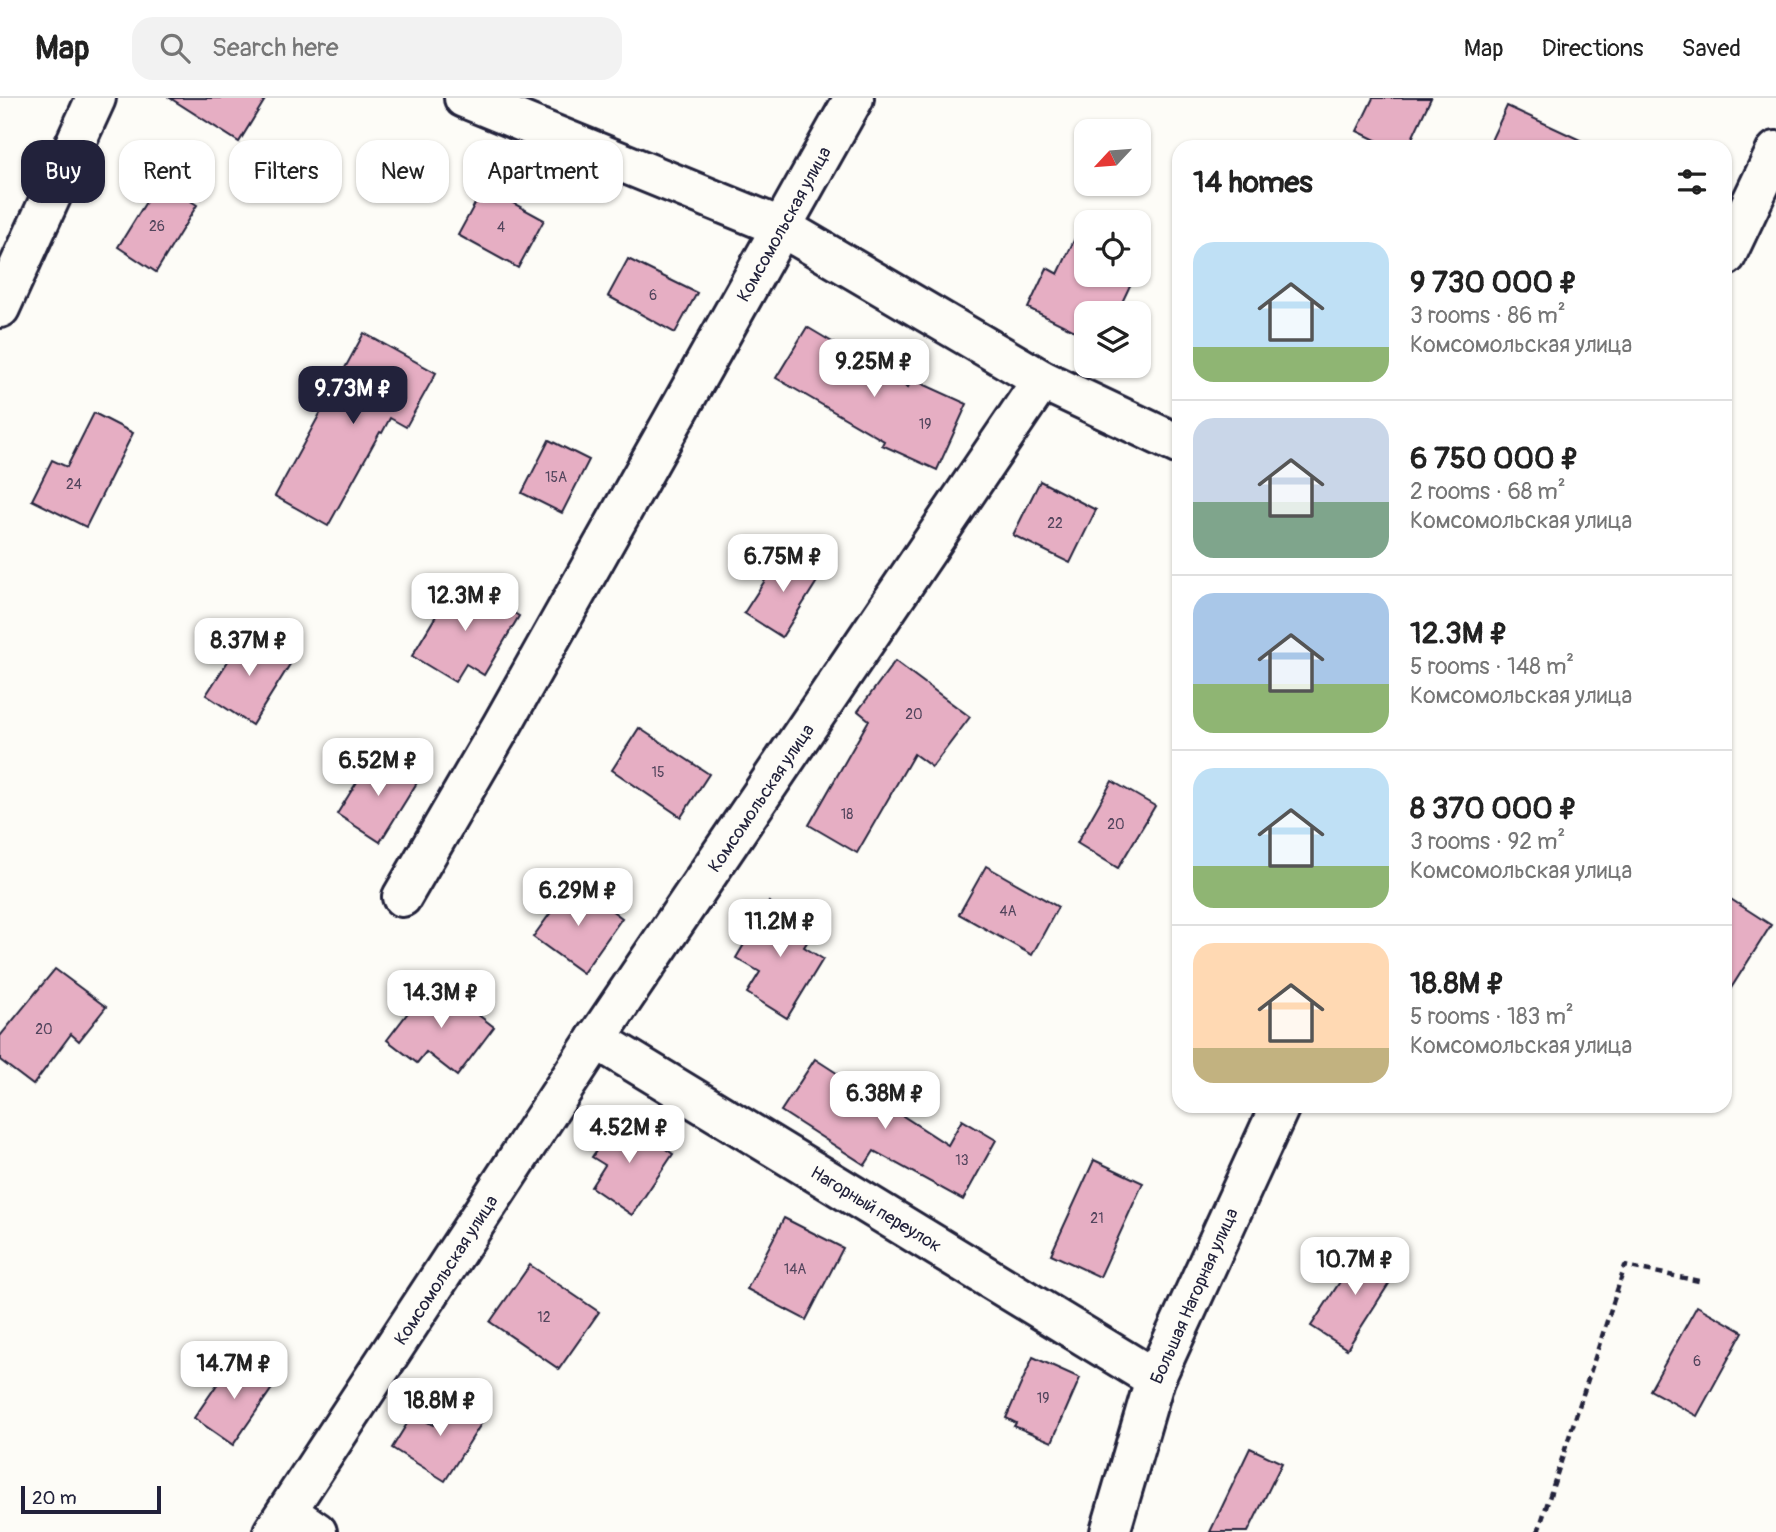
<!DOCTYPE html>
<html lang="en">
<head>
<meta charset="utf-8">
<style>
	:root { --surface:#fff; --page:#f2f2f2; --text:#222; --muted:#767676; --line:#e0e0e0; --accent:#22223b }
	body { margin:0; font-family:Pangolin,sans-serif; background:var(--page); color:var(--text); height:100vh; display:flex; flex-direction:column; font-size:26px; white-space:nowrap }
	* { box-sizing:border-box; margin:0 }
	p { font-size:23px; color:var(--muted) }
	.icon { flex:none; width:38px; height:38px; fill:none; stroke:currentColor; stroke-width:2; stroke-linecap:round; stroke-linejoin:round }
	.map { position:relative; flex:1; overflow:hidden }
	.side { position:absolute; left:1172px; top:42px; width:560px; height:973px; display:flex; flex-direction:column; background:var(--surface); border-radius:21px; box-shadow:0 2px 5px #0004 }
	.side>* { flex:none }
	.top-card { position:absolute; left:21px; top:42px; width:665px; height:63px; display:flex; gap:14px }
	.needle { width:46px; rotate:244deg }
	.fabs { position:absolute; left:1074px; top:21px; display:grid; gap:14px }
	.fabs a { display:grid; place-items:center; width:77px; height:77px; border-radius:14px; background:var(--surface); box-shadow:0 2px 5px #0004; font-size:35px }
	.scale { position:absolute; left:21px; bottom:18px; width:140px; box-sizing:border-box; padding-left:7px; border:4px solid #22223b; border-top:0; font-size:19px; line-height:24px; white-space:nowrap; color:#22223b; -webkit-text-stroke:5px #fdfcf7; paint-order:stroke }
	.price { position:absolute; translate:-50% -60px; padding:0 16px; border-radius:14px; background:#fff; color:#222; font-size:23px; line-height:46px; filter:drop-shadow(0 2px 4px #0008) }
	.price::after { content:''; position:absolute; left:50%; top:42px; width:21px; height:16px; margin-left:-10px; background:inherit; clip-path:polygon(0 0,100% 0,50% 100%) }
	.price.on { background:var(--accent); color:#fff }
	ul { padding:0; list-style:none }
	li { display:flex; align-items:center; gap:21px; height:175px; padding:0 21px }
	li+li { border-top:2px solid var(--line) }
	li span { display:grid; place-items:center; flex:none; width:196px; height:140px; border-radius:21px; color:#555 }
	li>.icon { margin-inline-start:auto }
	span .icon { width:84px; height:84px; fill:#fffc; stroke-width:1 }
	li b { font-size:30px }
	h2 { display:flex; justify-content:space-between; align-items:center; height:84px; padding:0 21px; font-size:30px }
	.chip { padding:0 24px; border-radius:21px; background:var(--surface); box-shadow:0 2px 5px #0004; font-size:24px; line-height:63px }
	.chip.on { background:var(--accent); color:#fff }
	header { display:flex; align-items:center; gap:42px; box-sizing:border-box; height:98px; padding:0 35px; background:var(--surface); border-bottom:2px solid var(--line) }
	header strong { font-size:33px }
	nav { display:flex; gap:38px; margin-inline-start:auto; font-size:24px }
	.search { width:490px; height:63px; background:var(--page); display:flex; align-items:center; gap:18px; box-sizing:border-box; padding:0 24px; border-radius:21px; color:var(--muted); font-size:26px }
	.map>svg:first-child { display:block }
</style>
</head>
<body>
<header>
<strong>Map</strong>
<div class="search"><svg class="icon" aria-label="search" viewBox="0 0 24 24"><circle cx="10" cy="10" r="6"/><path d="M15 15l6 6"/></svg>Search here</div>
<nav><a>Map</a><a>Directions</a><a>Saved</a></nav>
</header>
<div class="map">
<svg width="1776" height="1434" viewBox="0 0 1776 1434">
	<rect width="100%" height="100%" fill="#fdfcf7"/>
	<filter id="ink" filterUnits="userSpaceOnUse"><feTurbulence type="fractalNoise" baseFrequency=".0143" numOctaves="2"/><feDisplacementMap in="SourceGraphic" scale="14" xChannelSelector="R" yChannelSelector="G"/><feConvolveMatrix kernelMatrix="1 2 1 2 8 2 1 2 1" color-interpolation-filters="sRGB"/></filter>
	<g filter="url(#ink)">
		<!-- building -->
		<g fill="#e6aec3" stroke="#22223b" stroke-width="2">
			<polygon points="170,0 266,0 239,44"/>
			<polygon points="1373,0 1431,0 1408,49 1390,49 1357,33"/>
			<polygon points="1507,8 1595,49 1488,49"/>
			<polygon points="159,83 197,107 156,174 118,149"/>
			<polygon points="484,89 544,122 518,170 458,137"/>
			<polygon points="1087,115 1087,177 1135,177 1117,215 1087,215 1087,239 1028,210 1047,170 1058,176"/>
			<polygon points="628,161 697,195 675,235 608,198"/>
			<polygon points="807,229 908,289 912,281 967,306 937,372 882,347 884,343 776,280"/>
			<polygon points="364,235 436,275 406,329 390,320 382,335 380,334 328,428 275,398"/>
			<polygon points="94,315 133,335 86,429 32,402 52,362 67,369"/>
			<polygon points="549,342 589,362 562,415 522,395"/>
			<polygon points="1040,383 1096,412 1070,465 1013,437"/>
			<polygon points="784,453 821,477 782,539 744,515"/>
			<polygon points="458,481 519,518 484,577 466,566 455,584 412,558"/>
			<polygon points="247,534 292,563 252,627 206,597"/>
			<polygon points="895,563 970,619 932,669 914,656 857,755 809,727 869,622 858,613"/>
			<polygon points="639,630 709,676 681,719 612,672"/>
			<polygon points="375,655 418,683 380,744 337,716"/>
			<polygon points="1112,683 1155,708 1118,770 1077,745"/>
			<polygon points="986,768 1058,809 1032,857 959,816"/>
			<polygon points="573,784 622,820 583,875 533,839"/>
			<polygon points="1726,798 1771,827 1726,898"/>
			<polygon points="769,804 815,832 804,849 823,861 787,920 747,895 760,874 736,860"/>
			<polygon points="55,871 106,909 79,943 71,936 33,987 0,962 0,938"/>
			<polygon points="433,882 494,929 457,978 426,954 417,965 387,942"/>
			<polygon points="815,961 948,1047 962,1022 996,1042 963,1102 874,1053 865,1067 781,1013"/>
			<polygon points="619,1019 673,1056 632,1117 591,1089 605,1067 592,1059"/>
			<polygon points="1094,1062 1143,1085 1100,1179 1051,1156"/>
			<polygon points="784,1120 843,1150 806,1222 747,1191"/>
			<polygon points="1364,1147 1399,1170 1347,1251 1311,1228"/>
			<polygon points="530,1167 599,1214 559,1271 490,1224"/>
			<polygon points="1697,1208 1743,1234 1697,1318 1650,1292"/>
			<polygon points="236,1259 275,1286 233,1347 194,1320"/>
			<polygon points="1033,1259 1080,1280 1052,1344 1014,1328 1016,1325 1006,1320"/>
			<polygon points="452,1297 486,1318 445,1383 392,1350 413,1316 433,1327"/>
			<polygon points="1250,1350 1282,1365 1248,1434 1210,1434"/>
		</g>
		<g fill="none" stroke-linecap="round" stroke-linejoin="round">
			<!-- minor casing -->
			<g stroke="#22223b" stroke-width="44">
				<g id="minor">
					<polyline points="464,0 783,130 1042,282 1180,347"/>
					<polyline points="1726,158 1776,53"/>
					<polyline points="0,210 96,0"/>
					<polyline points="402,799 502,627 854,0"/>
					<polyline points="596,941 1155,1281"/>
					<polyline points="288,1414 317,1434"/>
					<polyline points="273,1434 596,941 1042,282"/>
					<polyline points="1110,1434 1155,1281 1280,1008"/>
				</g>
			</g>
			<!-- path -->
			<polyline stroke="#22223b" stroke-width="4.5" stroke-dasharray="7 5" stroke-linecap="butt" points="1538,1434 1625,1168 1699,1183"/>
			<!-- minor -->
			<use href="#minor" stroke="#fdfcf7" stroke-width="38"/>
		</g>
	</g>
	<g text-anchor="middle" stroke-width="5" stroke-linejoin="round" paint-order="stroke">
		<!-- number labels -->
		<g font-size="14" fill="#53455d">
			<text x="157" y="133">26</text>
			<text x="501" y="134">4</text>
			<text x="653" y="202">6</text>
			<text x="925" y="331">19</text>
			<text x="556" y="384">15А</text>
			<text x="74" y="391">24</text>
			<text x="1055" y="430">22</text>
			<text x="914" y="621">20</text>
			<text x="658" y="679">15</text>
			<text x="847" y="721">18</text>
			<text x="1116" y="731">20</text>
			<text x="1008" y="818">4А</text>
			<text x="44" y="936">20</text>
			<text x="962" y="1067">13</text>
			<text x="1097" y="1125">21</text>
			<text x="795" y="1176">14А</text>
			<text x="544" y="1224">12</text>
			<text x="1697" y="1268">6</text>
			<text x="1043" y="1305">19</text>
		</g>
		<!-- street labels -->
		<g font-size="18" fill="#22223b" stroke="#fdfcf7">
			<text transform="translate(784 126) rotate(-61)" y="6">Комсомольская улица</text>
			<text transform="translate(761 700) rotate(-56)" y="6">Комсомольская улица</text>
			<text transform="translate(876 1111) rotate(31)" y="6">Нагорный переулок</text>
			<text transform="translate(446 1172) rotate(-57)" y="6">Комсомольская улица</text>
			<text transform="translate(1194 1198) rotate(-66)" y="6">Большая Нагорная улица</text>
		</g>
	</g>
</svg>
<div class="fabs">
<a><svg class="needle" viewBox="-14 -14 28 28"><path d="M0-13l5 13h-10z" fill="#e53935"/><path d="M0 13l5-13h-10z" fill="#767676"/></svg></a>
<a><svg class="icon" aria-label="locate" viewBox="0 0 24 24"><circle cx="12" cy="12" r="6"/><path d="M12 2v4M12 18v4M2 12h4M18 12h4"/></svg></a>
<a><svg class="icon" aria-label="layers" viewBox="0 0 24 24"><path d="M12 4l9 5-9 5-9-5zM3 14l9 5 9-5"/></svg></a>
</div>
<div class="scale">20 m</div>
<b class="price" style="left:874px;top:301px">9.25M ₽</b>
<b class="price on" style="left:353px;top:328px">9.73M ₽</b>
<b class="price" style="left:783px;top:496px">6.75M ₽</b>
<b class="price" style="left:465px;top:535px">12.3M ₽</b>
<b class="price" style="left:249px;top:580px">8.37M ₽</b>
<b class="price" style="left:378px;top:700px">6.52M ₽</b>
<b class="price" style="left:578px;top:830px">6.29M ₽</b>
<b class="price" style="left:780px;top:861px">11.2M ₽</b>
<b class="price" style="left:441px;top:932px">14.3M ₽</b>
<b class="price" style="left:885px;top:1033px">6.38M ₽</b>
<b class="price" style="left:629px;top:1067px">4.52M ₽</b>
<b class="price" style="left:1355px;top:1199px">10.7M ₽</b>
<b class="price" style="left:234px;top:1303px">14.7M ₽</b>
<b class="price" style="left:440px;top:1340px">18.8M ₽</b>
<div class="top-card">
<a class="chip on">Buy</a>
<a class="chip">Rent</a>
<a class="chip">Filters</a>
<a class="chip">New</a>
<a class="chip">Apartment</a>
</div>
<section class="side">
<h2>14 homes<svg class="icon" aria-label="filters" viewBox="0 0 24 24"><path d="M4 7h16M4 17h16"/><circle cx="9" cy="7" r="2"/><circle cx="15" cy="17" r="2"/></svg></h2>
<ul>
<li><span style="background:linear-gradient(#bfe0f5 75%,#8fb573 0)"><svg class="icon" aria-label="home" viewBox="0 0 24 24"><path d="M3 11l9-7 9 7M6 9v11h12V9"/></svg></span><div><b>9 730 000 ₽</b><p>3 rooms · 86 m²</p><p>Комсомольская улица</p></div></li>
<li><span style="background:linear-gradient(#c9d6e8 60%,#7fa58c 0)"><svg class="icon" aria-label="home" viewBox="0 0 24 24"><path d="M3 11l9-7 9 7M6 9v11h12V9"/></svg></span><div><b>6 750 000 ₽</b><p>2 rooms · 68 m²</p><p>Комсомольская улица</p></div></li>
<li><span style="background:linear-gradient(#a9c7e8 65%,#8fb573 0)"><svg class="icon" aria-label="home" viewBox="0 0 24 24"><path d="M3 11l9-7 9 7M6 9v11h12V9"/></svg></span><div><b>12.3M ₽</b><p>5 rooms · 148 m²</p><p>Комсомольская улица</p></div></li>
<li><span style="background:linear-gradient(#bfe0f5 70%,#8fb573 0)"><svg class="icon" aria-label="home" viewBox="0 0 24 24"><path d="M3 11l9-7 9 7M6 9v11h12V9"/></svg></span><div><b>8 370 000 ₽</b><p>3 rooms · 92 m²</p><p>Комсомольская улица</p></div></li>
<li><span style="background:linear-gradient(#ffd9b3 75%,#c2b280 0)"><svg class="icon" aria-label="home" viewBox="0 0 24 24"><path d="M3 11l9-7 9 7M6 9v11h12V9"/></svg></span><div><b>18.8M ₽</b><p>5 rooms · 183 m²</p><p>Комсомольская улица</p></div></li>
</ul>
</section>
</div>
</body>
</html>
